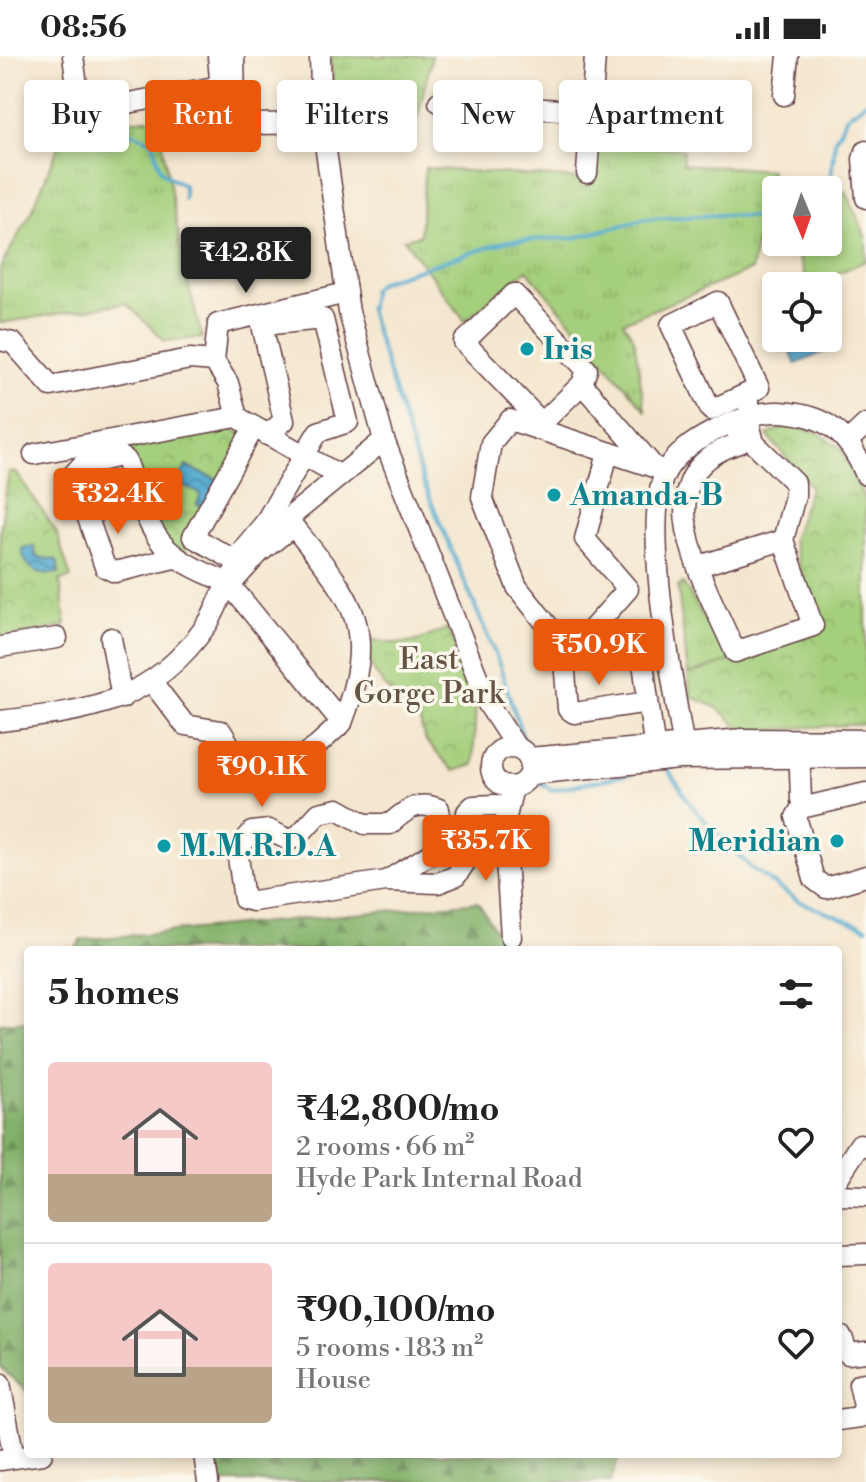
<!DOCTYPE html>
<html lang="en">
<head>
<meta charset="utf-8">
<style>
	:root { --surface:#fff; --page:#f6f6f6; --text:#222; --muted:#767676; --line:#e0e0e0; --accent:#ea580c }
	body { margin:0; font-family:"Libre Bodoni",serif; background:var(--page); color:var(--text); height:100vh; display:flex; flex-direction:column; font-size:30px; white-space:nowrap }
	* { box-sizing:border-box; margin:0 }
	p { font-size:26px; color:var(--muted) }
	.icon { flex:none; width:44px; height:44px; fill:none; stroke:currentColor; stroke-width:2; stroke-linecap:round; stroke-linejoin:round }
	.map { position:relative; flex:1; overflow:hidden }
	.sheet { position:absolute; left:24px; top:890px; width:818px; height:512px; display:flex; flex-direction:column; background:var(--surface); border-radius:8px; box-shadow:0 4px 12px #0003 }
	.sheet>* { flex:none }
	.guide { position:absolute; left:24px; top:24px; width:818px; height:72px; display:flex; gap:16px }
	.needle { width:52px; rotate:178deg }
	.tools { position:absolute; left:762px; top:120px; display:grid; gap:16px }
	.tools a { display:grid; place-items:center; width:80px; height:80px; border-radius:8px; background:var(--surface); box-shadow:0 4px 12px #0003; font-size:40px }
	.price { position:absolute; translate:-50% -68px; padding:0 18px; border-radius:8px; background:var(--accent); color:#fff; font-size:26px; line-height:52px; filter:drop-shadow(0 2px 4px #0008) }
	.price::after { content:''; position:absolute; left:50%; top:48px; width:24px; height:18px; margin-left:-12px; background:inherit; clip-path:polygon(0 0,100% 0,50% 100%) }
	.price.active { background:#222; color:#fff }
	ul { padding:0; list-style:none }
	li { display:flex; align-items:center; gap:24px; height:200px; padding:0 24px }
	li+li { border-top:2px solid var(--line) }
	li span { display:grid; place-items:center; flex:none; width:224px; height:160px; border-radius:8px; color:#555 }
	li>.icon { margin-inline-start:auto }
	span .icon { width:96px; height:96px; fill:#fffc; stroke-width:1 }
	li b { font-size:34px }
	h2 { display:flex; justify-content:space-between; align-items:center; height:96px; padding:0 24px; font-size:34px }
	.chip { padding:0 28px; border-radius:8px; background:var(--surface); box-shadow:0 4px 12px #0003; font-size:28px; line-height:72px }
	.chip.active { background:var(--accent); color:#fff }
	.status { display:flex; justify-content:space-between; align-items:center; height:56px; padding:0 40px; background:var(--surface); direction:ltr }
	.status svg { height:22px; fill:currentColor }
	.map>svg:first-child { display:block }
</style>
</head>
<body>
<div class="status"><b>08:56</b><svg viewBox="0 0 49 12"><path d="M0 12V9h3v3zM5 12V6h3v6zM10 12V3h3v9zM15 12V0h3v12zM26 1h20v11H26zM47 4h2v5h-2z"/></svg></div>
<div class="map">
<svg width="866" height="1426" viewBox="0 0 866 1426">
	<defs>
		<pattern id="grass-tufts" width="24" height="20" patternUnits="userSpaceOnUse" patternTransform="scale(2)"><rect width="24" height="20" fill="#a4cf7b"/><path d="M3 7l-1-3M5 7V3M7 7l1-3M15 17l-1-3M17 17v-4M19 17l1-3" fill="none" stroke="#8fb16a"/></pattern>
		<pattern id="forest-firs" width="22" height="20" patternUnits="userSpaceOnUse" patternTransform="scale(2)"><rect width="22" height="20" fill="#83b26b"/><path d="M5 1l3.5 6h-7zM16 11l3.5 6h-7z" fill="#6d9058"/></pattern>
		<pattern id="park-crowns" width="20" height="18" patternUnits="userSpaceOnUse" patternTransform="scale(2)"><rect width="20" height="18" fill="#a4cf7b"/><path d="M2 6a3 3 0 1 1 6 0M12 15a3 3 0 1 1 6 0" fill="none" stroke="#8fb16a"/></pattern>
		<pattern id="water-waves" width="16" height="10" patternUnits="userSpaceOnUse" patternTransform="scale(2)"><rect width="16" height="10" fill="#52aacf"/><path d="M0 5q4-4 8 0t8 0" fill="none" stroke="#468aa8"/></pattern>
	</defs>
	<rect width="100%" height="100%" fill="#fbf7ec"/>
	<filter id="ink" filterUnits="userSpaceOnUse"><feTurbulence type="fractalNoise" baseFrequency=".0125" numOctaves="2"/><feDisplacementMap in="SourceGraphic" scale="16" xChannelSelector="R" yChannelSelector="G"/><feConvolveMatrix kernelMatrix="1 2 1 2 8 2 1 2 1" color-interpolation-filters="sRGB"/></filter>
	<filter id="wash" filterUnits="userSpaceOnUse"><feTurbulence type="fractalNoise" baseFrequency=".006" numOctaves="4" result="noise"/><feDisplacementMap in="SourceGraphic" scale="32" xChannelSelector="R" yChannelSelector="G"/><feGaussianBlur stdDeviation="1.8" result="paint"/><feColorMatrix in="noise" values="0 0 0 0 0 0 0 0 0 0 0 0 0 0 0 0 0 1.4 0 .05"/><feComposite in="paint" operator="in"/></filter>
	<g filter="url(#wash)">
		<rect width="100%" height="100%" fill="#f4e6ce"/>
		<!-- grass -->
		<g fill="url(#grass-tufts)" stroke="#777753" stroke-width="2">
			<polygon points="331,0 432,0 414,76 336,75"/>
			<polygon points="158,62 184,211 202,282 165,285 126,247 0,267 0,212 32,155 67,70"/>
			<polygon points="597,87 683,93 683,108 771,114 751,214 623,266 634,283 645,354 527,214 465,265 404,183 420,179 425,112 594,124"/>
			<polygon points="683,527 724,595 734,604 688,619 678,531"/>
		</g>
		<!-- forest -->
		<g fill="url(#forest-firs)" stroke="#66684b" stroke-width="2">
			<polygon points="478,846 507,894 75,894 81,884"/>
			<polygon points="28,965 28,1337 0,1311 0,967"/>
			<polygon points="216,1398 620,1398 611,1426 220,1426"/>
		</g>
		<!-- park -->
		<g fill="url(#park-crowns)" stroke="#777753" stroke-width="2">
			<path d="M789 369 817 376 841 392 866 447V668L741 675C726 656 713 648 691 641L688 619 817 576 792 484 811 430 767 379Z"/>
			<polygon points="230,372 252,384 182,499 157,476 127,391"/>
			<polygon points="9,416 16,416 56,475 71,522 60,524 66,570 0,583 0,475"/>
			<path d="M448 572 476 645 473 709 453 715 425 684 417 655C388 638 365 615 365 581 404 593 412 588 448 572Z"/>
		</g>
		<!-- pitch -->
		<polygon fill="#a4cf7b" stroke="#777753" stroke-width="2" points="846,135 866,182 866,205 809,229 791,186 828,186 828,143"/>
		<!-- water -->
		<g fill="url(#water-waves)" stroke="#4e647d" stroke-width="2">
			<polygon points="776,281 824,282 829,294 796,308 790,295 778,294"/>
			<polygon points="186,410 218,424 205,452 197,449 201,438 177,427"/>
			<path d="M34 490 36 501 57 504 59 517C38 520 24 513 22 492Z"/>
		</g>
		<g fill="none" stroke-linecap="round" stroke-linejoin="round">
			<!-- stream -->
			<g stroke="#52aacf" stroke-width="4">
				<path d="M86 63 117 69 153 86C161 113 154 115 184 129V143"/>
				<polyline points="823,134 830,128 835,84 847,60 866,46"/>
				<polyline points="525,688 498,605 423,426 369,254 373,232 382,225 508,185 574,182 646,163 721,159 776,162"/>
				<polyline points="667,713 695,754 751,812 798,845 866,872"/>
				<polyline points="537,725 552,734 631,718"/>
			</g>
		</g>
	</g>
	<g filter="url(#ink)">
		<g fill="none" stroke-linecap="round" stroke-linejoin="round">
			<!-- minor casing -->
			<g stroke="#643d43" stroke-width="23">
				<g id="minor">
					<polyline points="73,0 80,52 85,55 215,31 220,23 218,0"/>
					<polyline points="234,0 235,50 254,68 322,67"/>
					<polyline points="320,0 322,67 349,256 384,384 488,648 516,691"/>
					<polyline points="784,39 788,0"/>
					<polyline points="439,46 591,56"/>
					<polyline points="866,95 863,103 866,142"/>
					<polyline points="587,117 595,0"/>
					<polyline points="0,284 13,287 51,330 190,303 214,305 228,327 237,361"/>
					<polyline points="214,305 218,268 346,237"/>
					<polyline points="582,328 587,314 514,238 464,286 542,367 582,328 654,411"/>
					<polyline points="744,339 711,354 671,269 718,246 759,332 744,339 754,360"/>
					<path d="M735 365 740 387C635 418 708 531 735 596L813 570 783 484 795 440V427L754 387 748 362"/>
					<polyline points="253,373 193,481 234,504 264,468 318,376 348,366 323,263 262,269 284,365 267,379"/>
					<polyline points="849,384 866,368"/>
					<polyline points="608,397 585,483 628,533 587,579 559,584 517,531 482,441 491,387 510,364 666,415"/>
					<polyline points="34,398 237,361 339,419"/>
					<polyline points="274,474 384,384"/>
					<path d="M174 502 115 516 105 511 73 419 82 409 120 400 126 404C153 478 149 496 227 526"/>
					<polyline points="699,510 783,484"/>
					<polyline points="111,582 122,642"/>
					<polyline points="0,591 57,582"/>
					<path d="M152 626 185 669 221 675C228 685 236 703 246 711 277 736 320 685 342 667L230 529 259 497 293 470C353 544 379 569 342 667"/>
					<polyline points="648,646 574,657 568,653 564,604 637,595 642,599 656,703"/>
					<path d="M0 665C89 655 153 647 208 567 218 552 222 533 233 518"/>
					<polyline points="799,688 801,744"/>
					<circle cx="511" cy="711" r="20"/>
					<polyline points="529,702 742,683 866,684"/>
					<path d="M686 703C677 647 637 458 668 412 681 393 699 382 720 372 737 364 759 355 779 356 826 358 848 377 866 419"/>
					<polyline points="531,718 679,703 866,701"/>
					<polyline points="866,737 801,752 796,761 814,823 826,832 866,820"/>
					<path d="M386 825 444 790 439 753C417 744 407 753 390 768H365L338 753 319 757 297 781 289 784 269 774 252 776 237 794 244 843 253 845 386 825 438 827 456 820 466 805 469 788 467 756 473 750 496 749"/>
					<polyline points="511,881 504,770 513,731"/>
					<polyline points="838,1122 860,1088 866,1090"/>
					<polyline points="838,1139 866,1140"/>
					<polyline points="838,1199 866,1198"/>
					<polyline points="842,1281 848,1298 866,1296"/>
					<polyline points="0,1327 12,1391"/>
					<polyline points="838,1364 860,1361 864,1350 859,1328 866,1327"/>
					<polyline points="204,1398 208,1426"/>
					<polyline points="0,1404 42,1398"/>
				</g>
			</g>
			<!-- minor -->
			<use href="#minor" stroke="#fff" stroke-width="20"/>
		</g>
	</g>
	<!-- markers -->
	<g fill="#0f9aa8" stroke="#fbf7ec" stroke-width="3">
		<circle cx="527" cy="293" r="8"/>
		<circle cx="554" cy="439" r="8"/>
		<circle cx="837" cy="785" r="8"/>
		<circle cx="164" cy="790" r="8"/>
	</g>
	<g text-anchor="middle" stroke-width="7" stroke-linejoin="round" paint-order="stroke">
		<!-- culture labels -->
		<g font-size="30" font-weight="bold" fill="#0d838f" stroke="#fbf7ec" text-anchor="start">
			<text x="543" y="303">Iris</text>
			<text x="570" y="449">Amanda-B</text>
			<text x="821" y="795" text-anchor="end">Meridian</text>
			<text x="180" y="800">M.M.R.D.A</text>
		</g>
		<!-- park labels -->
		<g font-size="30" fill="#655443" stroke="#fbf7ec">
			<text x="429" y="613">East<tspan x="429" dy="34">Gorge Park</tspan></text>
		</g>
	</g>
</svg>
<div class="tools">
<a><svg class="needle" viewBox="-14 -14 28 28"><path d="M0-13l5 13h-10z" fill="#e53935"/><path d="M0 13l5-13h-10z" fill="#767676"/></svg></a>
<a><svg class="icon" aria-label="locate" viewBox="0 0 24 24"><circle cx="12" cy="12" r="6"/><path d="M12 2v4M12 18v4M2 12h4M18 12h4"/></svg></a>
</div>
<b class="price active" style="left:246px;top:239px">₹42.8K</b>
<b class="price" style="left:118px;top:480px">₹32.4K</b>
<b class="price" style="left:599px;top:631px">₹50.9K</b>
<b class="price" style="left:262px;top:753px">₹90.1K</b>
<b class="price" style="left:486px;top:827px">₹35.7K</b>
<div class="guide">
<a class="chip">Buy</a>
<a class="chip active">Rent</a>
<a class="chip">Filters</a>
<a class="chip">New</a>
<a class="chip">Apartment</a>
</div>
<section class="sheet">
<h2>5 homes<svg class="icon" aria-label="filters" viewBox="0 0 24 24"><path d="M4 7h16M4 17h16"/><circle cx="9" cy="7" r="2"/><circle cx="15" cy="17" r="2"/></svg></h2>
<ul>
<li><span style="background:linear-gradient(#f6c9c9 70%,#b9a48a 0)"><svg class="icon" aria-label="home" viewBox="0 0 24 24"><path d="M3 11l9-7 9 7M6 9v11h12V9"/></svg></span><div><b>₹42,800/mo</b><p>2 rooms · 66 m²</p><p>Hyde Park Internal Road</p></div><svg class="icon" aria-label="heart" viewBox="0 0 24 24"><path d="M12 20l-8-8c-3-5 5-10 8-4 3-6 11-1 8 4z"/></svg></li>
<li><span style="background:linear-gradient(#f6c9c9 65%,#b9a48a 0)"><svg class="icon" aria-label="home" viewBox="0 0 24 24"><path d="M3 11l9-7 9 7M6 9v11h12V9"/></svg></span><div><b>₹90,100/mo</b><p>5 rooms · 183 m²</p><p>House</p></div><svg class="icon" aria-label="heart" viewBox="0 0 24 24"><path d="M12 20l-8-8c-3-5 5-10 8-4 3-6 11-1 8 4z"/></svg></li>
</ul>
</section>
</div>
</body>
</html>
